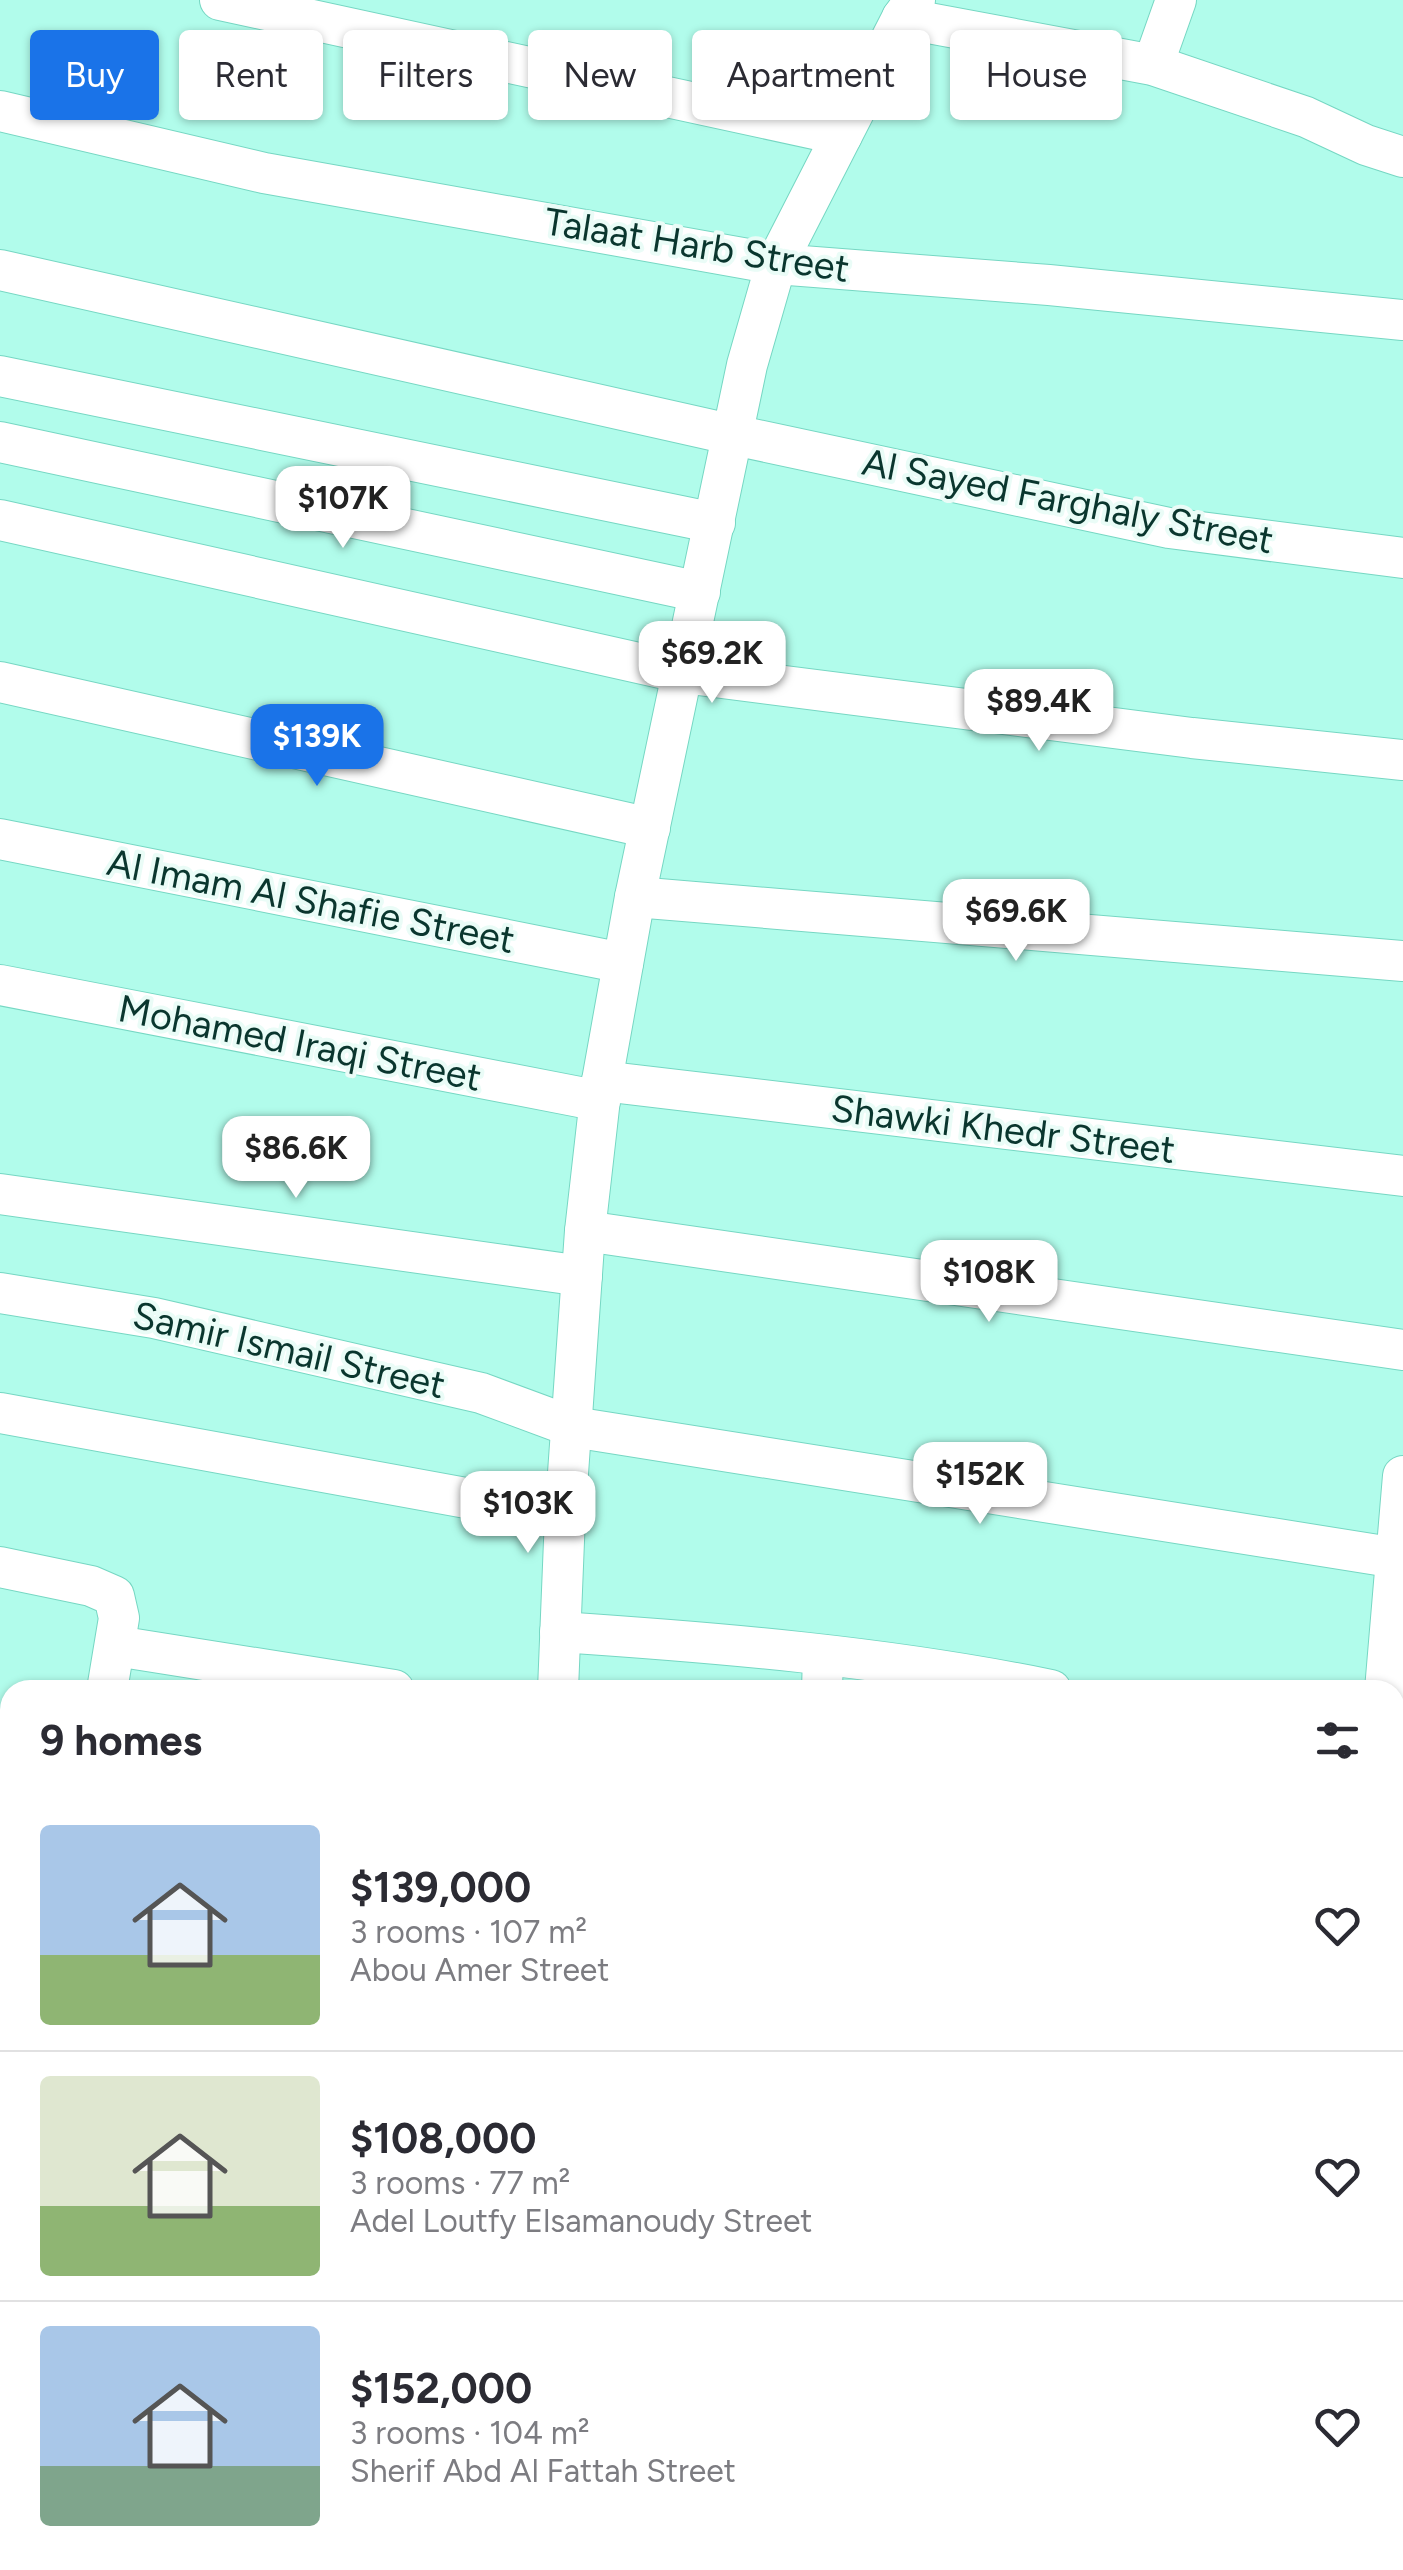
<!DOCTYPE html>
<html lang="en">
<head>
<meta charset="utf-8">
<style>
	:root { --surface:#fff; --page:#f2f2f3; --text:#2b2b33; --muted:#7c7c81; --line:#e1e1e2; --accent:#1a73e8 }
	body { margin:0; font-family:Figtree,sans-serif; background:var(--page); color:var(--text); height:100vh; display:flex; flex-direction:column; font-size:38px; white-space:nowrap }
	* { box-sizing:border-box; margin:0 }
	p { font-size:32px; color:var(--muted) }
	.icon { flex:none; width:55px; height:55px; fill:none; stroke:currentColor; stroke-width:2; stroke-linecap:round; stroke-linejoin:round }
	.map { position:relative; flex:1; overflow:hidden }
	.drawer { position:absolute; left:0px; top:1680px; width:1405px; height:890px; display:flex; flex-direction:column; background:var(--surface); border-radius:30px 30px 0 0; box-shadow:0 2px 8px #0004 }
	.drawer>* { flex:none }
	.guide { position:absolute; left:30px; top:30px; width:1345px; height:90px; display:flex; gap:20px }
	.price { position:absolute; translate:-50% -85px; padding:0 22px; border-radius:20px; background:#fff; color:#222; font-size:32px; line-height:65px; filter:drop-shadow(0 2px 5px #0008) }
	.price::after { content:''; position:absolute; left:50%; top:60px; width:30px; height:22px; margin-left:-15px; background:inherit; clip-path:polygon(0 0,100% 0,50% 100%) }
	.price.selected { background:var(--accent); color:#fff }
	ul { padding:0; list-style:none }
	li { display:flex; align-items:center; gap:30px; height:250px; padding:0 40px }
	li+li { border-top:2px solid var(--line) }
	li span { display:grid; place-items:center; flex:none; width:280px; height:200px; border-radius:10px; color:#555 }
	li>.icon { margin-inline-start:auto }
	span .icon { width:120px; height:120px; fill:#fffc; stroke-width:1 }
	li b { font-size:42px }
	h2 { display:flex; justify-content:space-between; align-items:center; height:120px; padding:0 40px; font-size:42px }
	.tag { padding:0 35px; border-radius:10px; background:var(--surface); box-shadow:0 2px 8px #0004; font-size:35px; line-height:90px }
	.tag.selected { background:var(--accent); color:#fff }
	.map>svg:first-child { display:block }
</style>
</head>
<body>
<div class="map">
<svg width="1403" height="2570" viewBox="0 0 1403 2570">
	<rect width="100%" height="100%" fill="#b1fceb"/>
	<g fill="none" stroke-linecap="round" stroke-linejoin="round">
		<!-- minor casing -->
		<g stroke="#76d7c3" stroke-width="42">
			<g id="minor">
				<polyline points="220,0 842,135"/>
				<polyline points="902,18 1153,65 1306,117 1366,145 1403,157"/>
				<polyline points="1153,65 1176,0"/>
				<polyline points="0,111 264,173 776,264 1049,285 1403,320"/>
				<polyline points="0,270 734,435 1169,528 1403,558"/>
				<polyline points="0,376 715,523"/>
				<polyline points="0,442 700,592"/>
				<polyline points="0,520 683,673 1192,738 1403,760"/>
				<polyline points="0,682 650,828"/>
				<polyline points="0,839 623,963"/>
				<polyline points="635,897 1403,961"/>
				<polyline points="0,985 600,1101"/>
				<polyline points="602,1081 1403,1176"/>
				<polyline points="0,1194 582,1276"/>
				<polyline points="585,1231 1403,1350"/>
				<polyline points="0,1293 154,1318 481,1393 573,1427 1403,1559"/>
				<polyline points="0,1413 565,1516"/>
				<polyline points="0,1567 91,1586 114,1596 119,1618 107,1690"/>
				<path d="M560 1632C724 1643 889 1657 1051 1690"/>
				<polyline points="116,1646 394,1690"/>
				<polyline points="558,1690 565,1516 585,1231 602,1081 635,897 747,365 776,264 902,18 915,0"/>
				<polyline points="822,1690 823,1655"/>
				<polyline points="1385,1690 1403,1476"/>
				<polyline points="1395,1770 1403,1772"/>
				<polyline points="1395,2005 1403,2006"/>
				<polyline points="0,2174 10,2177"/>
				<polyline points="1395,2501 1403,2503"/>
				<polyline points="468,2570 470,2560"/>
				<polyline points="671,2570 673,2560"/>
				<polyline points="834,2570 836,2560"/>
				<polyline points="976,2570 978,2560"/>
				<polyline points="1266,2570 1269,2560"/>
			</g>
		</g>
		<!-- minor -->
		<use href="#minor" stroke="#fff" stroke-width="40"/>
	</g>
	<g text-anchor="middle" stroke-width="8" stroke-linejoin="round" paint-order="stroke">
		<!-- street labels -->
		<g font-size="38" fill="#0a362e" stroke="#eafcf7">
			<text transform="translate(697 245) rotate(9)" y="13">Talaat Harb Street</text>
			<text transform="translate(1068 501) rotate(11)" y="13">Al Sayed Farghaly Street</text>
			<text transform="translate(311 901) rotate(11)" y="13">Al Imam Al Shafie Street</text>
			<text transform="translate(300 1043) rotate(11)" y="13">Mohamed Iraqi Street</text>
			<text transform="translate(1003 1129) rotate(7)" y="13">Shawki Khedr Street</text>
			<text transform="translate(289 1350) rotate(13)" y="13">Samir Ismail Street</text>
		</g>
	</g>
</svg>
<b class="price" style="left:343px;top:551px">$107K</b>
<b class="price" style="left:712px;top:706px">$69.2K</b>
<b class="price" style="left:1039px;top:754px">$89.4K</b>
<b class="price selected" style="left:317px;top:789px">$139K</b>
<b class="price" style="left:1016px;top:964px">$69.6K</b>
<b class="price" style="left:296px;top:1201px">$86.6K</b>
<b class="price" style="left:989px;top:1325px">$108K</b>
<b class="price" style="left:980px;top:1527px">$152K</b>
<b class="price" style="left:528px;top:1556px">$103K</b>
<div class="guide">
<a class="tag selected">Buy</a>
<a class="tag">Rent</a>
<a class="tag">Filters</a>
<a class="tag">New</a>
<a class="tag">Apartment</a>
<a class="tag">House</a>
</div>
<section class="drawer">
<h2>9 homes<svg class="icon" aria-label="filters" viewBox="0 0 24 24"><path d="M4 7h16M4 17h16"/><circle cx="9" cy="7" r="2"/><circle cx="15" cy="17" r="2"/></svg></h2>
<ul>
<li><span style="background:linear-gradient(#a9c7e8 65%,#8fb573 0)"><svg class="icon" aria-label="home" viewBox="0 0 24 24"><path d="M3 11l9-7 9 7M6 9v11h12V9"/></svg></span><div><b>$139,000</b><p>3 rooms · 107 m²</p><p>Abou Amer Street</p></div><svg class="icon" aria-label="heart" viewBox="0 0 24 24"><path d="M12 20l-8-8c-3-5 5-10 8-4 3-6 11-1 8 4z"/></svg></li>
<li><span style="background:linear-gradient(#dfe7d0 65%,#8fb573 0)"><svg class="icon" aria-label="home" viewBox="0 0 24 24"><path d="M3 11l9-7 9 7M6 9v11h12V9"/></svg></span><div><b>$108,000</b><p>3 rooms · 77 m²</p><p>Adel Loutfy Elsamanoudy Street</p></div><svg class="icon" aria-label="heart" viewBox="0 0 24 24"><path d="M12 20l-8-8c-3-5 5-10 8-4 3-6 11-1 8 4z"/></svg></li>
<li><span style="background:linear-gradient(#a9c7e8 70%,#7fa58c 0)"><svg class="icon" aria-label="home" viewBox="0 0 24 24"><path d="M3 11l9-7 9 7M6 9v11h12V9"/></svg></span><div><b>$152,000</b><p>3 rooms · 104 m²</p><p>Sherif Abd Al Fattah Street</p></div><svg class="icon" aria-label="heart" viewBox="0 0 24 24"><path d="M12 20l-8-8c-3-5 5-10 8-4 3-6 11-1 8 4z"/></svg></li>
</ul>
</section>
</div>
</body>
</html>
